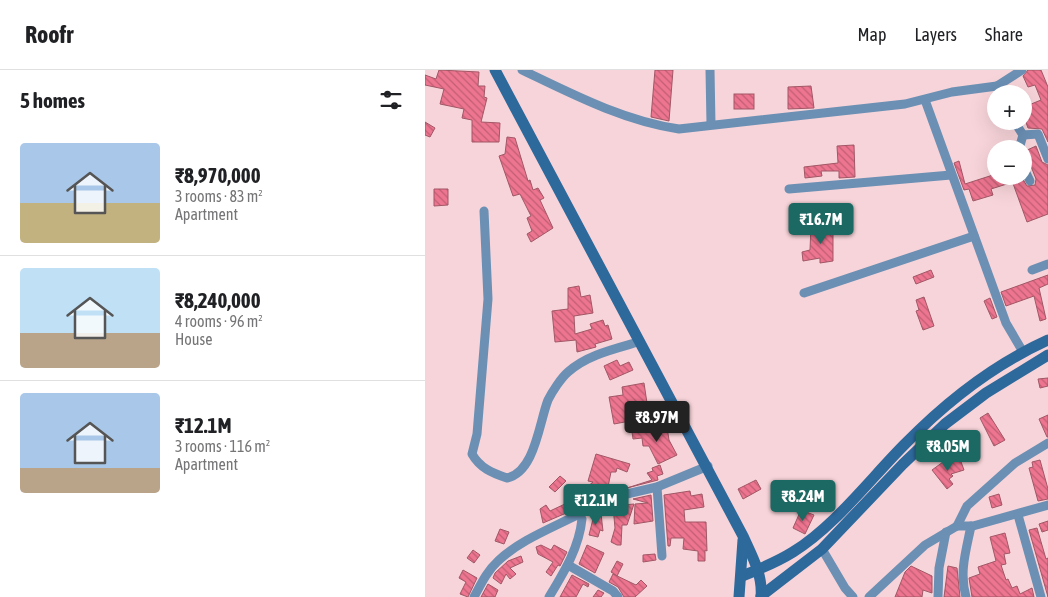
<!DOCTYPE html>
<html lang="en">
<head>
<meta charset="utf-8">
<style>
	:root { --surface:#fff; --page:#f2f2f2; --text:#202124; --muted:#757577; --line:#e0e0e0; --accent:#1c6862 }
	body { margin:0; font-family:"Asap Condensed",sans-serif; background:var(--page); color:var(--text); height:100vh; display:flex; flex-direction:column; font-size:19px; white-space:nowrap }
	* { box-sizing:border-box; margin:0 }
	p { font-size:16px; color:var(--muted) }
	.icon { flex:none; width:28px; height:28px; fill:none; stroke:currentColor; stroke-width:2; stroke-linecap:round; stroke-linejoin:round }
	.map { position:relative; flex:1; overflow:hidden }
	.details { display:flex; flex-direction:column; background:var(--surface); width:425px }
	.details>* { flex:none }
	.fabs { position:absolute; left:562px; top:15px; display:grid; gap:10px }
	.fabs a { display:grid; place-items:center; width:45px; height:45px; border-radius:50%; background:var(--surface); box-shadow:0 5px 20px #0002; font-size:25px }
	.price { position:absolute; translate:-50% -42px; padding:0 11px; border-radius:5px; background:var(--accent); color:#fff; font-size:16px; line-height:32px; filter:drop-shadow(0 1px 2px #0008) }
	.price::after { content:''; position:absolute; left:50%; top:30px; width:15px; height:11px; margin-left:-8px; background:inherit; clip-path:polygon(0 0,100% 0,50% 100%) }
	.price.current { background:#222; color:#fff }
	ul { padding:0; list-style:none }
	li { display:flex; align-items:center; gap:15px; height:125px; padding:0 20px }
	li+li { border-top:1px solid var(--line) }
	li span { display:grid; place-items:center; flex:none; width:140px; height:100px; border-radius:5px; color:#555 }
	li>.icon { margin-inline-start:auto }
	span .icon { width:60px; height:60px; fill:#fffc; stroke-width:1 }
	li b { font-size:21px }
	h2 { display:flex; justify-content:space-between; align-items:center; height:60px; padding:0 20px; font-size:21px }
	header { display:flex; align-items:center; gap:30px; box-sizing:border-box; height:70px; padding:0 25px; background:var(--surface); border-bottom:1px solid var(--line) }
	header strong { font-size:24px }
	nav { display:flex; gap:28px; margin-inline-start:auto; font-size:18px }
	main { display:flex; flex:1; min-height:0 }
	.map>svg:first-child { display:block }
</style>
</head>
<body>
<header>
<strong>Roofr</strong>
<nav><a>Map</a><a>Layers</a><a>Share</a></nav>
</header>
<main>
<section class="details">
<h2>5 homes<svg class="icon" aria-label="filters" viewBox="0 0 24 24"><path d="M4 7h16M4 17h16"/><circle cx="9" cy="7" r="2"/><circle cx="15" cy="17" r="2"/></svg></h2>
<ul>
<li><span style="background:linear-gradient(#a9c7e8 60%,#c2b280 0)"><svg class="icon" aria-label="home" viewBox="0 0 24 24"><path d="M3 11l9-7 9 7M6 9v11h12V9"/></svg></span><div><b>₹8,970,000</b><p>3 rooms · 83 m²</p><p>Apartment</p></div></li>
<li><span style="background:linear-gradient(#bfe0f5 65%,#b9a48a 0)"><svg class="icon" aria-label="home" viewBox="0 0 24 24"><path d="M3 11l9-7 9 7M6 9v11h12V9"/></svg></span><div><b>₹8,240,000</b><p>4 rooms · 96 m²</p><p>House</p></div></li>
<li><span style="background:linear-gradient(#a9c7e8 75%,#b9a48a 0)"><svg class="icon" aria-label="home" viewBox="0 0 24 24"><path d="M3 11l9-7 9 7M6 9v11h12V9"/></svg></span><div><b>₹12.1M</b><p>3 rooms · 116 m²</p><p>Apartment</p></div></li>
</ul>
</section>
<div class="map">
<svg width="623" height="527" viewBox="0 0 623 527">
	<defs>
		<pattern id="building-back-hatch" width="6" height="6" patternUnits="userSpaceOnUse" patternTransform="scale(1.25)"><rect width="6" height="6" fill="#ee7590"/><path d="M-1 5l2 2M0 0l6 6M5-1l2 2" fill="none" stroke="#c05e74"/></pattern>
	</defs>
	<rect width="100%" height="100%" fill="#f7d4d9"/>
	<!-- building -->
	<g fill="url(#building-back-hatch)" stroke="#a15766">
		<polygon points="14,0 54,2 53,16 60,16 59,27 62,28 56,52 75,53 74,72 47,72 47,50 37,48 39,39 15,34 19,19 0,15 0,5 11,9"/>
		<polygon points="230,0 248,0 244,51 226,47"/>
		<polygon points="603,0 616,0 623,17 623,72 617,59 603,58 599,47 599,37 616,30 610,15 603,17 598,6"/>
		<polygon points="386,16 389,38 363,39 363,17"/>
		<rect x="309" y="24" width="20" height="15"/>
		<polygon points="0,52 10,58 5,67 0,65"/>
		<polygon points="82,67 90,68 103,111 105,110 108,120 113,118 119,128 115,130 128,158 106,172 102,164 107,161 102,148 106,146 95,124 88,126 74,86 80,84"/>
		<polygon points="429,75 430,107 414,108 414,101 396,101 397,106 380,108 379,97 413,93 412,76"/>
		<polygon points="611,76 617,92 623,95 623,144 602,152 586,108 596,106 602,116 610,115 611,109 600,81"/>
		<polygon points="534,91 540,114 571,104 571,106 583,106 585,113 566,119 568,125 548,131 544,119 539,120 529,93"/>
		<polygon points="9,119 23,119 23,135 9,136"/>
		<polygon points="386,156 408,157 408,191 395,193 395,188 378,191 377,182 385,180"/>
		<polygon points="506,200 509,207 491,214 488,207"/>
		<polygon points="623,205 623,214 614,218 621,249 615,251 609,226 581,236 576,222"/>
		<polygon points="154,216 156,227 165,225 168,243 149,246 150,264 167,259 165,254 178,250 180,256 183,255 187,269 170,274 171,277 152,282 151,270 130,272 127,241 143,239 143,218"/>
		<polygon points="499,227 509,256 498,260 491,241 494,240 491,230"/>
		<polygon points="565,228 572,247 567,249 559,231"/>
		<polygon points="192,290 195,296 204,292 208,300 185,310 179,296"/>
		<polygon points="623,308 623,316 615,318 613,309"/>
		<polygon points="219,313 222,333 225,333 225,337 231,336 232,346 218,347 217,341 204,343 205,351 189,354 184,327 198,325 197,317"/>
		<polygon points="563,343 580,370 569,376 555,348"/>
		<polygon points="623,345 623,367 622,367 614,349"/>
		<polygon points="242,357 244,370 252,385 233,394 224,376 218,376 217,368 208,369 207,362"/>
		<polygon points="171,384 205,394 202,402 192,398 191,402 186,402 182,422 163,432 155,423 168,412 163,411"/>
		<polygon points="535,389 539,400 526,404 528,406 524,409 528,414 522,419 507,400 518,392 520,395"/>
		<polygon points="615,390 623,419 623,429 613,431 604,398 608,397 607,392"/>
		<polygon points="235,395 238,404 232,406 233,410 202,418 227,410 222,403 228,401 227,398"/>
		<polygon points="135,406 141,411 130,422 124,417"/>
		<polygon points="331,410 336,419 318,429 313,419"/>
		<polygon points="265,421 266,426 277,424 279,437 259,440 260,452 281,452 282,481 280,480 280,491 273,491 273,481 258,479 259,468 246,468 245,476 243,476 239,425"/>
		<polygon points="574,424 577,435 567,438 564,427"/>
		<polygon points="226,425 228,451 209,454 210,434 223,433 208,429"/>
		<polygon points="149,426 153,431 146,437 142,431"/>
		<polygon points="142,433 146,441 118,453 115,439 121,435 125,441"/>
		<polygon points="209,434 202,455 197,455 196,475 192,475 186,472 190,458 188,436"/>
		<polygon points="376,440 389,445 380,464 368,458"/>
		<polygon points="176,444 178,461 175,460 173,467 164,465 169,445"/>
		<polygon points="623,451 623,460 617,462 614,454"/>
		<polygon points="612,458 621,489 623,488 623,527 604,460"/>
		<polygon points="75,459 84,462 79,474 70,471"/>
		<polygon points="580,463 585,483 579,484 581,494 576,495 581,510 583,509 587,518 592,516 595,524 607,518 609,527 547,527 544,508 555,504 553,497 571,491 565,467"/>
		<polygon points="116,475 126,480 129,475 142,482 135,496 133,495 126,506 121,502 128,492 113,484 111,477"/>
		<polygon points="162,475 179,483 170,503 154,494"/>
		<polygon points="48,480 55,485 49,493 42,488"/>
		<polygon points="230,484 231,490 218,492 218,485"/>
		<polygon points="96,486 98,492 85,498 91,504 85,509 81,504 76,514 68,508 70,503 83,491"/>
		<polygon points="192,491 198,494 192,506 186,502"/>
		<polygon points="486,496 507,506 507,523 498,520 497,527 470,527 480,502"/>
		<polygon points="523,496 532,498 535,527 519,527"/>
		<polygon points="38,500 52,508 43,527 35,524 41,512 34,508"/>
		<polygon points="188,504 211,515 216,510 222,516 210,527 199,527 193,517 184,512"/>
		<polygon points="147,505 164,514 163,517 158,514 151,527 135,527"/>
		<polygon points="63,514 73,520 70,527 56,527"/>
		<polygon points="173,520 179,523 176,527 168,527"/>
	</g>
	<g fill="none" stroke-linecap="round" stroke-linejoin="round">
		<!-- street -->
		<g stroke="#6b90b4" stroke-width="9">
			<path d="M97 0C147 24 199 51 254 59L480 34 527 22 572 16"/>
			<polyline points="285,0 286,54"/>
			<polyline points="575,24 572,16 597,0"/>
			<polyline points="500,30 581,253 598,282"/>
			<polyline points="589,51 598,65 594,79"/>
			<polyline points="598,65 613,64 623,89"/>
			<polyline points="599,99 605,111"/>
			<polyline points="364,119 526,105"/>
			<path d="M59 141 63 229 52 364 47 384C55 398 67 403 82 408 110 402 114 353 123 330 127 322 136 308 143 302 162 285 189 279 213 272"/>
			<polyline points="607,200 623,194"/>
			<polyline points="379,223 549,166"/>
			<polyline points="232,417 237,486"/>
			<polyline points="154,444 180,429 232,417 283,396"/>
			<polyline points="593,445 616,527"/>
			<polyline points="532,456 548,456 623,435"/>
			<polyline points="397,479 420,518 428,527"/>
			<polyline points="143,495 188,521 193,527"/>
			<path d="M49 527C56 514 62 501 73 491 95 470 127 458 154 444L157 449C154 478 139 502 124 527"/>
			<polyline points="444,527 500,475 532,456 542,436 590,393 623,373"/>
			<polyline points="513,527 514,498 521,462"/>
			<path d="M541 527C534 502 541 481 546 456"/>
		</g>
		<!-- secondary -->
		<g stroke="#2e699c" stroke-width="11">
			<path d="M70 0 318 466C327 486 338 505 336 527"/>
			<path d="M317 506C335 499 352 492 368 482 409 457 446 408 480 374 520 333 570 294 623 270"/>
			<polyline points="336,526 397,479 478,394 520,354 561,323 623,285"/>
			<polyline points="314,527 318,470"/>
		</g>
	</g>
</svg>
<div class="fabs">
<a>+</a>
<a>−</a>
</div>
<b class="price" style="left:396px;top:175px">₹16.7M</b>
<b class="price current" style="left:232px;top:373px">₹8.97M</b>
<b class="price" style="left:523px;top:402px">₹8.05M</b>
<b class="price" style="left:378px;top:452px">₹8.24M</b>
<b class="price" style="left:171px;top:456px">₹12.1M</b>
</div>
</main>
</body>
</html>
